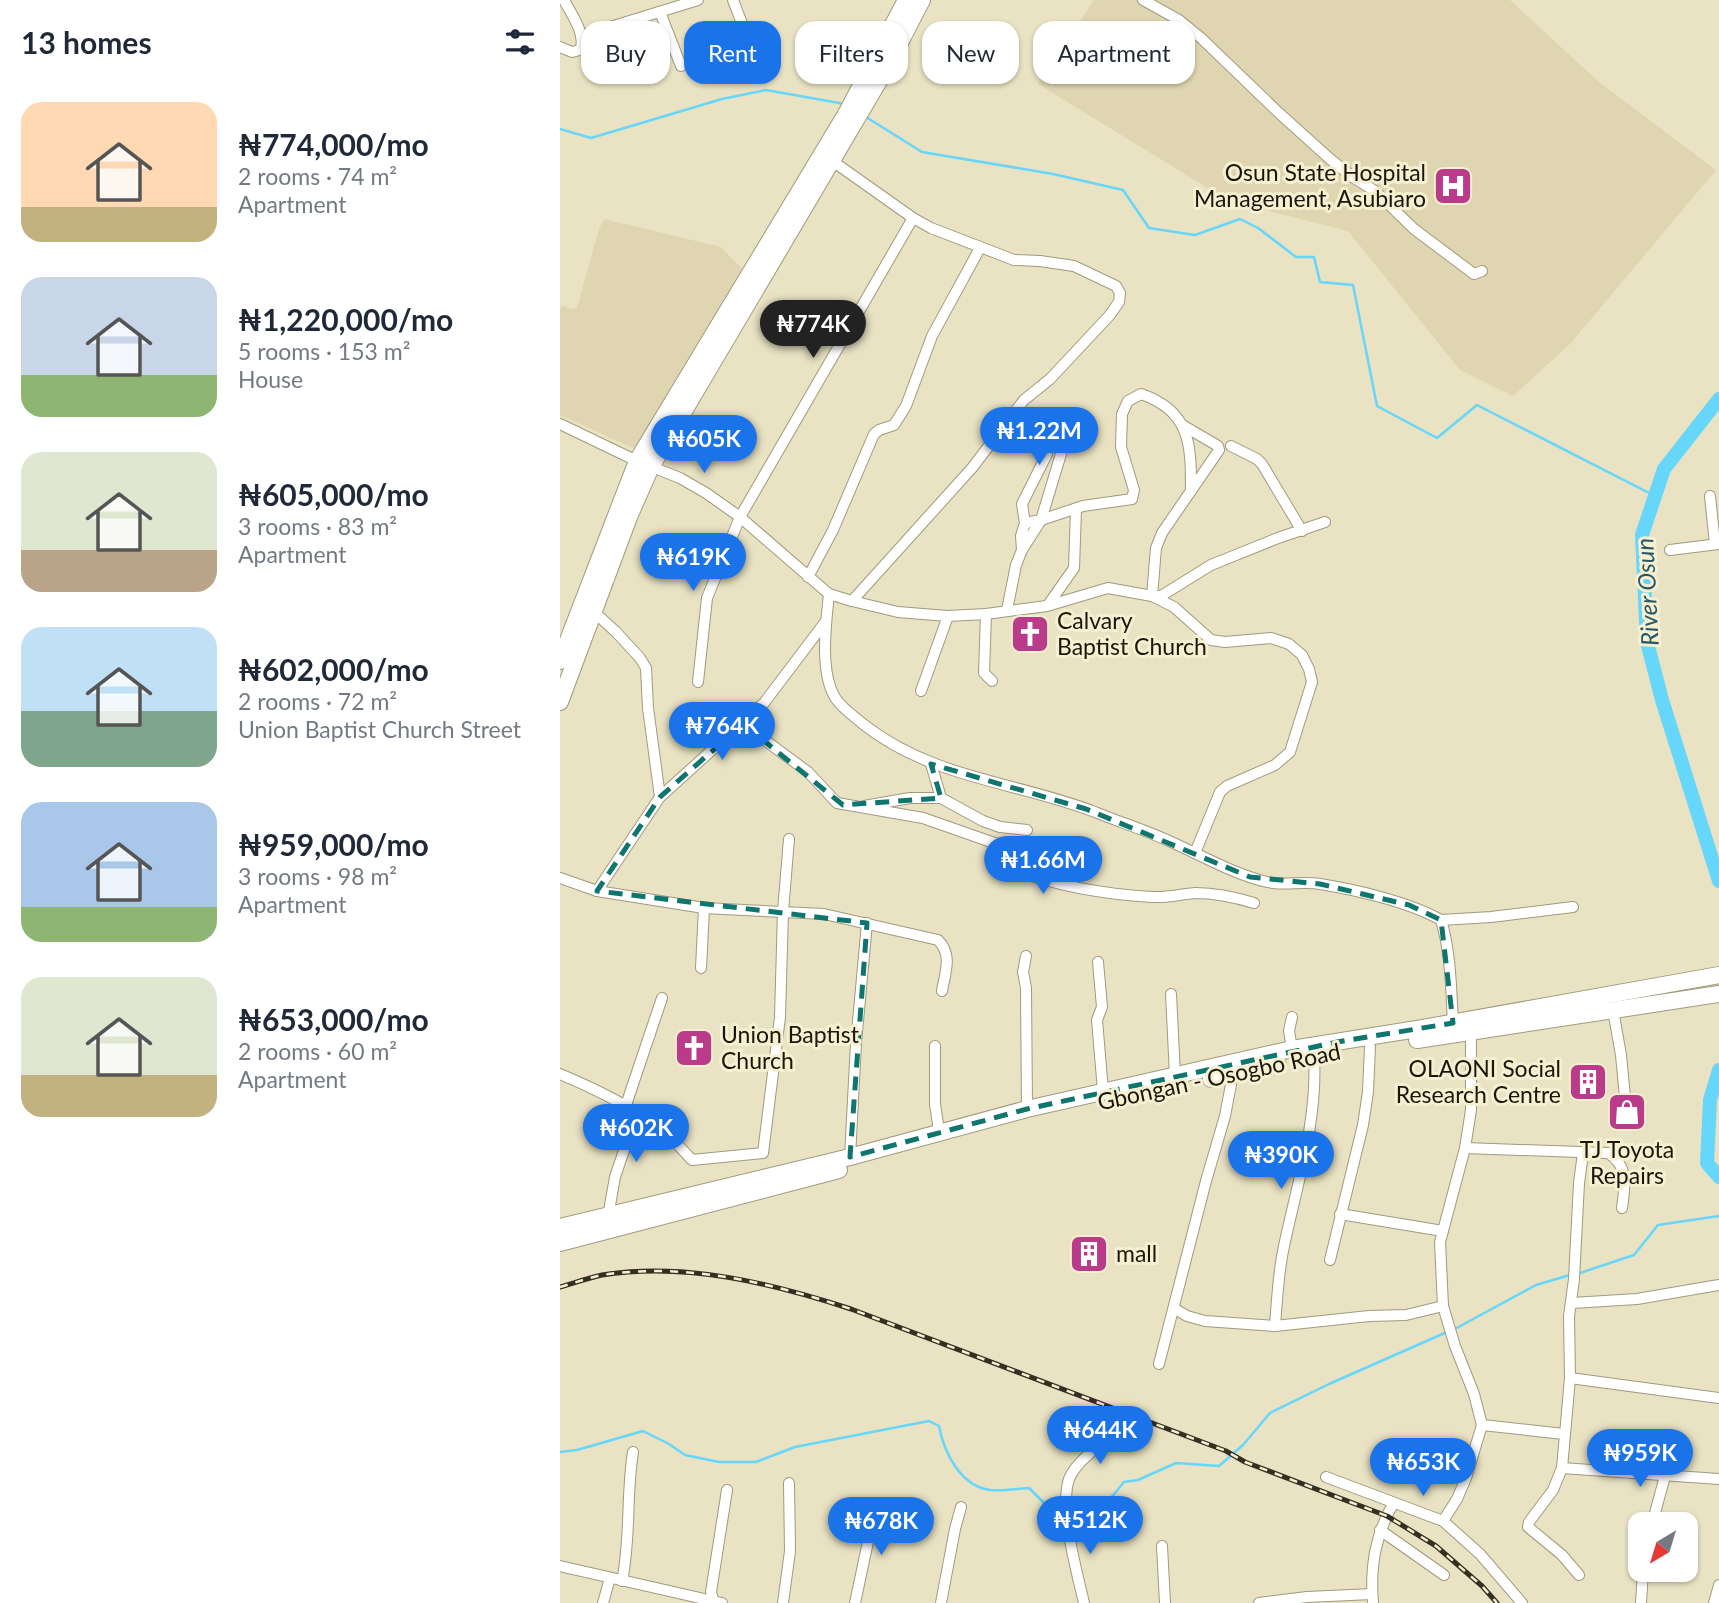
<!DOCTYPE html>
<html lang="en">
<head>
<meta charset="utf-8">
<style>
	:root { --surface:#fff; --page:#f6f6f7; --text:#1f2937; --muted:#747a83; --accent:#1a73e8 }
	body { margin:0; font-family:Lato,sans-serif; background:var(--page); color:var(--text); height:100vh; display:flex; flex-direction:column; font-size:26px; white-space:nowrap }
	* { box-sizing:border-box; margin:0 }
	p { font-size:23px; color:var(--muted) }
	.icon { flex:none; width:38px; height:38px; fill:none; stroke:currentColor; stroke-width:2; stroke-linecap:round; stroke-linejoin:round }
	.map { position:relative; flex:1; overflow:hidden }
	.details { display:flex; flex-direction:column; background:var(--surface); width:560px }
	.details>* { flex:none }
	.hud { position:absolute; left:21px; top:21px; width:665px; height:63px; display:flex; gap:14px }
	.needle { width:46px; rotate:218deg }
	.fabs { position:absolute; left:1068px; top:1512px; display:grid; gap:14px }
	.fabs a { display:grid; place-items:center; width:70px; height:70px; border-radius:14px; background:var(--surface); box-shadow:0 2px 5px #0004; font-size:35px }
	.price { position:absolute; translate:-50% -60px; padding:0 16px; border-radius:24px; background:var(--accent); color:#fff; font-size:23px; line-height:46px; filter:drop-shadow(0 2px 4px #0008) }
	.price::after { content:''; position:absolute; left:50%; top:42px; width:21px; height:16px; margin-left:-10px; background:inherit; clip-path:polygon(0 0,100% 0,50% 100%) }
	.price.on { background:#222; color:#fff }
	ul { padding:0; list-style:none }
	li { display:flex; align-items:center; gap:21px; height:175px; padding:0 21px }
	li span { display:grid; place-items:center; flex:none; width:196px; height:140px; border-radius:21px; color:#555 }
	li>.icon { margin-inline-start:auto }
	span .icon { width:84px; height:84px; fill:#fffc; stroke-width:1 }
	li b { font-size:30px }
	h2 { display:flex; justify-content:space-between; align-items:center; height:84px; padding:0 21px; font-size:30px }
	.tag { padding:0 24px; border-radius:21px; background:var(--surface); box-shadow:0 2px 5px #0004; font-size:24px; line-height:63px }
	.tag.on { background:var(--accent); color:#fff }
	main { display:flex; flex:1; min-height:0 }
	.map>svg:first-child { display:block }
</style>
</head>
<body>
<main>
<section class="details">
<h2>13 homes<svg class="icon" aria-label="filters" viewBox="0 0 24 24"><path d="M4 7h16M4 17h16"/><circle cx="9" cy="7" r="2"/><circle cx="15" cy="17" r="2"/></svg></h2>
<ul>
<li><span style="background:linear-gradient(#ffd9b3 75%,#c2b280 0)"><svg class="icon" aria-label="home" viewBox="0 0 24 24"><path d="M3 11l9-7 9 7M6 9v11h12V9"/></svg></span><div><b>₦774,000/mo</b><p>2 rooms · 74 m²</p><p>Apartment</p></div></li>
<li><span style="background:linear-gradient(#c9d6e8 70%,#8fb573 0)"><svg class="icon" aria-label="home" viewBox="0 0 24 24"><path d="M3 11l9-7 9 7M6 9v11h12V9"/></svg></span><div><b>₦1,220,000/mo</b><p>5 rooms · 153 m²</p><p>House</p></div></li>
<li><span style="background:linear-gradient(#dfe7d0 70%,#b9a48a 0)"><svg class="icon" aria-label="home" viewBox="0 0 24 24"><path d="M3 11l9-7 9 7M6 9v11h12V9"/></svg></span><div><b>₦605,000/mo</b><p>3 rooms · 83 m²</p><p>Apartment</p></div></li>
<li><span style="background:linear-gradient(#bfe0f5 60%,#7fa58c 0)"><svg class="icon" aria-label="home" viewBox="0 0 24 24"><path d="M3 11l9-7 9 7M6 9v11h12V9"/></svg></span><div><b>₦602,000/mo</b><p>2 rooms · 72 m²</p><p>Union Baptist Church Street</p></div></li>
<li><span style="background:linear-gradient(#a9c7e8 75%,#8fb573 0)"><svg class="icon" aria-label="home" viewBox="0 0 24 24"><path d="M3 11l9-7 9 7M6 9v11h12V9"/></svg></span><div><b>₦959,000/mo</b><p>3 rooms · 98 m²</p><p>Apartment</p></div></li>
<li><span style="background:linear-gradient(#dfe7d0 70%,#c2b280 0)"><svg class="icon" aria-label="home" viewBox="0 0 24 24"><path d="M3 11l9-7 9 7M6 9v11h12V9"/></svg></span><div><b>₦653,000/mo</b><p>2 rooms · 60 m²</p><p>Apartment</p></div></li>
</ul>
</section>
<div class="map">
<svg width="1159" height="1603" viewBox="0 0 1159 1603">
	<rect width="100%" height="100%" fill="#e9e2c3"/>
	<!-- built -->
	<g fill="#dfd6b1">
		<polygon points="534,0 950,0 1039,82 1156,170 1010,344 953,396 900,370 788,231 669,201 478,84"/>
		<polygon points="44,219 161,247 182,269 81,446 73,448 0,415 0,310 2,305 12,309 17,308 39,229"/>
	</g>
	<g fill="none" stroke-linecap="round" stroke-linejoin="round">
		<!-- stream -->
		<g stroke="#66d6fb" stroke-width="2.5">
			<polyline points="306,117 362,152 493,174 563,190 589,228 635,235 680,219 698,228 736,257 754,257 760,282 793,285 817,406 877,438 917,405 1095,496"/>
			<polyline points="0,129 31,138 162,99 206,90 285,104"/>
			<polyline points="1017,1274 1074,1255 1098,1225 1159,1216"/>
			<polyline points="893,1330 976,1285 1010,1275"/>
			<path d="M0 1452 17 1450 83 1431 109 1444 125 1455 159 1462H196L235 1447 369 1421 379 1426C384 1452 400 1486 430 1490 442 1491 456 1489 469 1488L493 1512 503 1513"/>
			<path d="M510 1514C539 1516 548 1502 564 1482L578 1480 616 1463 659 1466 683 1445 710 1413 769 1384 887 1332"/>
		</g>
		<!-- river -->
		<g stroke="#66d6fb" stroke-width="14">
			<polyline points="1159,399 1104,469 1082,535 1087,642 1102,700 1159,881"/>
			<polyline points="1159,1070 1150,1100 1147,1163 1159,1177"/>
		</g>
		<!-- street casing -->
		<g stroke="#a19a7d" stroke-width="12">
			<g id="street">
				<polyline points="173,0 196,60"/>
				<polyline points="583,0 619,20 641,38 719,113 770,159 794,178 815,191 854,229 914,274 922,271"/>
				<polyline points="100,12 121,66"/>
				<polyline points="21,36 138,0"/>
				<path d="M0 47 12 52 20 50C27 35 11 14 4 0"/>
				<polyline points="271,160 353,218 371,228 454,260 480,261 514,266 556,286 560,293 559,302 549,316 490,379 464,400 412,468 292,601"/>
				<polyline points="0,424 77,461 120,478 146,493 180,517 269,594 292,601 338,612 388,616 426,614 487,606 548,588 592,596 601,596 651,565 718,538 765,522"/>
				<polyline points="624,426 658,446 659,450 602,533 596,548 592,596 614,607 651,640 665,642 711,638 729,644 742,655 749,669 752,682 730,752 715,765 667,786 660,792 635,853"/>
				<polyline points="671,446 697,459 702,464 742,531"/>
				<polyline points="1150,496 1155,544"/>
				<polyline points="465,523 481,520 504,444 515,434"/>
				<polyline points="462,550 461,536 465,523 462,504 487,454"/>
				<polyline points="1110,550 1159,544"/>
				<polyline points="248,577 273,530 314,434 319,430 334,425 346,406 372,336 420,248"/>
				<path d="M269 594C266 622 259 674 276 699 283 709 294 716 303 724 373 779 454 781 535 812 559 822 585 830 609 841 641 855 673 874 707 882 724 886 742 881 760 884 797 890 849 902 881 920 891 953 891 989 893 1023"/>
				<polyline points="488,605 514,568 516,509"/>
				<path d="M447 610 456 565 462 550 481 520 523 506 572 499 574 490 561 447 562 414 568 401 581 394C631 411 631 445 631 491"/>
				<polyline points="33,611 56,632 80,658 86,668 88,708 100,797"/>
				<polyline points="426,614 424,673 432,681"/>
				<polyline points="138,682 147,598 180,517 353,218"/>
				<polyline points="361,691 388,616"/>
				<path d="M183 724 248 772 277 803 363 818 440 845 450 868C495 886 543 894 592 897 607 898 621 894 636 893 656 893 674 897 694 903"/>
				<polyline points="371,764 381,798"/>
				<polyline points="304,806 350,798 381,798 423,821 440,827 467,830"/>
				<path d="M0 878 37 891 144 908 264 914 378 940C393 955 385 973 382 991"/>
				<polyline points="37,891 100,797 204,703 266,621"/>
				<polyline points="881,920 931,917 1013,907"/>
				<polyline points="466,956 463,972 466,988 467,1109"/>
				<polyline points="538,962 542,1007 537,1020 543,1091"/>
				<polyline points="141,968 144,908"/>
				<polyline points="611,994 615,1076"/>
				<polyline points="1053,1010 1061,1055 1066,1108"/>
				<polyline points="375,1046 375,1104 379,1131"/>
				<polyline points="732,1049 729,1031 732,1017"/>
				<path d="M0 1074C50 1095 97 1119 132 1160L203 1153 220 1017 223 911 229 839"/>
				<polyline points="66,1105 102,998"/>
				<path d="M905 1148 1048 1153C1069 1166 1065 1186 1062 1208"/>
				<polyline points="290,1157 296,1043 307,923"/>
				<polyline points="49,1211 55,1177 77,1112"/>
				<polyline points="780,1214 883,1231"/>
				<polyline points="770,1260 803,1125 808,1092 810,1047"/>
				<polyline points="1012,1303 1077,1299 1159,1285"/>
				<polyline points="615,1309 627,1316 645,1321 715,1326 809,1316 846,1315 883,1306"/>
				<path d="M715 1326C717 1301 718 1276 723 1251 736 1187 758 1122 754 1056"/>
				<polyline points="599,1364 646,1181 665,1116 673,1074"/>
				<polyline points="1010,1378 1159,1398"/>
				<polyline points="922,1425 1004,1434"/>
				<polyline points="1002,1468 1159,1479"/>
				<polyline points="766,1477 883,1521 920,1554 962,1603"/>
				<polyline points="883,1521 897,1499 906,1478 922,1425 914,1394 895,1346 883,1306 880,1242 905,1148 911,1110 911,1032"/>
				<polyline points="1092,1524 1105,1476"/>
				<polyline points="820,1530 884,1575"/>
				<polyline points="602,1546 605,1603"/>
				<polyline points="0,1566 162,1603"/>
				<polyline points="1019,1575 1002,1555 968,1527 969,1522 993,1490 1002,1468 1010,1378 1009,1316 1014,1279 1019,1183 1023,1153"/>
				<path d="M62 1581C71 1538 66 1495 73 1452"/>
				<polyline points="43,1603 50,1578"/>
				<polyline points="154,1603 151,1592 167,1490"/>
				<polyline points="223,1603 230,1551 229,1483"/>
				<polyline points="295,1603 309,1537 313,1506"/>
				<polyline points="381,1603 395,1529 401,1507"/>
				<path d="M524 1603C517 1572 499 1509 509 1479 516 1460 548 1439 564 1427"/>
				<polyline points="699,1603 747,1597 812,1594"/>
				<path d="M813 1603C810 1567 815 1536 833 1504"/>
				<polyline points="1081,1603 1083,1570"/>
				<polyline points="1154,1603 1159,1585"/>
			</g>
		</g>
		<!-- primary casing -->
		<g stroke="#a19a7d" stroke-width="18">
			<g id="primary">
				<polyline points="0,661 77,461 286,114 346,0"/>
				<polyline points="0,702 69,517 91,467 329,64 362,0"/>
				<polyline points="857,1040 1159,994"/>
				<polyline points="651,1079 718,1064"/>
				<polyline points="0,1227 290,1157 467,1109 732,1049 857,1029 1159,975"/>
				<polyline points="0,1243 279,1170"/>
			</g>
		</g>
		<!-- street -->
		<use href="#street" stroke="#fff" stroke-width="10"/>
		<!-- primary -->
		<use href="#primary" stroke="#fff" stroke-width="16"/>
		<!-- rail casing -->
		<g stroke="#333022" stroke-width="5">
			<path id="rail" d="M0 1287C14 1283 28 1278 42 1275 126 1262 211 1283 291 1309L666 1451 685 1462 827 1516 876 1546 922 1586 937 1603"/>
		</g>
		<!-- rail -->
		<use href="#rail" stroke="#f6efd0" stroke-width="2.5" stroke-dasharray="8" stroke-linecap="butt"/>
	</g>
	<!-- marked area -->
	<path fill="none" stroke="#0f766e" stroke-width="5" stroke-dasharray="14 9" stroke-linejoin="round" d="M183 724 283 805 381 798 371 764 526 809 690 877 760 884 849 905 881 920 893 1023 777 1042 467 1109 290 1157 307 923 37 891 100 797Z"/>
	<!-- icons -->
	<defs>
		<g id="hospital-square" transform="scale(2.0125)"><rect x="-9" y="-9" width="18" height="18" rx="4" fill="#ba3b89" stroke="#f6efd0"/><path d="M-5-5h3v3.5h4V-5h3V5h-3V1.5h-4V5h-3Z" fill="#fff"/></g>
		<g id="church-square" transform="scale(2.0125)"><rect x="-9" y="-9" width="18" height="18" rx="4" fill="#ba3b89" stroke="#f6efd0"/><path d="M-1.2-6h2.4v3.5h3.3v2.4h-3.3V6h-2.4V-.1h-3.3v-2.4h3.3Z" fill="#fff"/></g>
		<g id="building-square" transform="scale(2.0125)"><rect x="-9" y="-9" width="18" height="18" rx="4" fill="#ba3b89" stroke="#f6efd0"/><path d="M-4-6H4V6H1V3H-1V6H-4ZM-2.5-4.3h1.7v1.8h-1.7ZM.8-4.3h1.7v1.8H.8ZM-2.5-1h1.7V.8h-1.7ZM.8-1h1.7V.8H.8Z" fill="#fff"/></g>
		<g id="shop-square" transform="scale(2.0125)"><rect x="-9" y="-9" width="18" height="18" rx="4" fill="#ba3b89" stroke="#f6efd0"/><path d="M-5-2.5h2.3a2.7 3.5 0 0 1 5.4 0H5L5.5 6h-11ZM-1.5-2.5h3a1.5 2.3 0 0 0-3 0Z" fill="#fff"/></g>
	</defs>
	<g fill-rule="evenodd">
		<use href="#hospital-square" x="893" y="186"/>
		<use href="#church-square" x="470" y="634"/>
		<use href="#church-square" x="134" y="1048"/>
		<use href="#building-square" x="1028" y="1082"/>
		<use href="#shop-square" x="1067" y="1112"/>
		<use href="#building-square" x="529" y="1254"/>
	</g>
	<g text-anchor="middle" stroke-width="6" stroke-linejoin="round" paint-order="stroke">
		<!-- poi labels -->
		<g font-size="23" fill="#19160b" stroke="#f6efd0" text-anchor="start">
			<text x="866" y="181" text-anchor="end">Osun State Hospital<tspan x="866" dy="26">Management, Asubiaro</tspan></text>
			<text x="497" y="629">Calvary<tspan x="497" dy="26">Baptist Church</tspan></text>
			<text x="161" y="1043">Union Baptist<tspan x="161" dy="26">Church</tspan></text>
			<text x="1001" y="1077" text-anchor="end">OLAONI Social<tspan x="1001" dy="26">Research Centre</tspan></text>
			<text x="1067" y="1158" text-anchor="middle">TJ Toyota<tspan x="1067" dy="26">Repairs</tspan></text>
			<text x="556" y="1262">mall</text>
		</g>
		<!-- street labels -->
		<g font-size="23" fill="#19160b" stroke="#f6efd0">
			<text transform="translate(659 1077) rotate(-12)" y="8">Gbongan - Osogbo Road</text>
		</g>
		<!-- water labels -->
		<g font-size="24" font-style="italic" fill="#275767" stroke="#f6efd0">
			<text transform="translate(1088 592) rotate(-93)" y="8">River Osun</text>
		</g>
	</g>
</svg>
<div class="fabs">
<a><svg class="needle" viewBox="-14 -14 28 28"><path d="M0-13l5 13h-10z" fill="#e53935"/><path d="M0 13l5-13h-10z" fill="#747a83"/></svg></a>
</div>
<b class="price on" style="left:253px;top:360px">₦774K</b>
<b class="price" style="left:479px;top:467px">₦1.22M</b>
<b class="price" style="left:144px;top:475px">₦605K</b>
<b class="price" style="left:133px;top:593px">₦619K</b>
<b class="price" style="left:162px;top:762px">₦764K</b>
<b class="price" style="left:483px;top:896px">₦1.66M</b>
<b class="price" style="left:76px;top:1164px">₦602K</b>
<b class="price" style="left:721px;top:1191px">₦390K</b>
<b class="price" style="left:540px;top:1466px">₦644K</b>
<b class="price" style="left:1080px;top:1489px">₦959K</b>
<b class="price" style="left:863px;top:1498px">₦653K</b>
<b class="price" style="left:530px;top:1556px">₦512K</b>
<b class="price" style="left:321px;top:1557px">₦678K</b>
<div class="hud">
<a class="tag">Buy</a>
<a class="tag on">Rent</a>
<a class="tag">Filters</a>
<a class="tag">New</a>
<a class="tag">Apartment</a>
</div>
</div>
</main>
</body>
</html>
